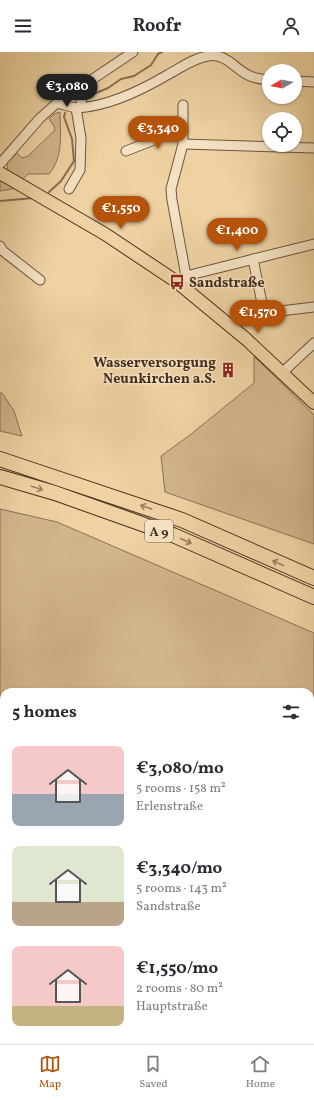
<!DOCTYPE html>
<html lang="en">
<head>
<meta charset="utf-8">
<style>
	:root { --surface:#fff; --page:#f7f7f7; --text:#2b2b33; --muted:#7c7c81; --line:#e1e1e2; --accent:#b45309 }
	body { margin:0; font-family:Vollkorn,serif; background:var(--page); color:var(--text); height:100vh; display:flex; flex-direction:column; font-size:15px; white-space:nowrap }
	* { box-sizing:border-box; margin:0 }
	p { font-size:13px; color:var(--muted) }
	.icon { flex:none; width:22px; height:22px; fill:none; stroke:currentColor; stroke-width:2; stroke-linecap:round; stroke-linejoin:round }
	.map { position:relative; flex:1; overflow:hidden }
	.side { position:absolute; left:0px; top:636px; width:314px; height:356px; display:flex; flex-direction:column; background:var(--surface); border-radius:12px 12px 0 0; box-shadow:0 1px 3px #0004 }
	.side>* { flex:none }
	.needle { width:26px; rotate:261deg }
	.tools { position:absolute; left:262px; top:12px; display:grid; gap:8px }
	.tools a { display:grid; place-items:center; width:40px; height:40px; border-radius:50%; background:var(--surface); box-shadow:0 1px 3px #0004; font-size:20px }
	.price { position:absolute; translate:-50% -34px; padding:0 9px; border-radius:14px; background:var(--accent); color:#fff; font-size:13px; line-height:26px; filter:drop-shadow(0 1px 2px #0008) }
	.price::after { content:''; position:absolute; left:50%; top:24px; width:12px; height:9px; margin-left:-6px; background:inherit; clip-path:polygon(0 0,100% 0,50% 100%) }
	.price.on { background:#222; color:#fff }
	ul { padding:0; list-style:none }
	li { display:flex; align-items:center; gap:12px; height:100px; padding:0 12px }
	li span { display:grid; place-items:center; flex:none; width:112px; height:80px; border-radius:8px; color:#555 }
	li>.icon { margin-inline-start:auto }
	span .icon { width:48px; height:48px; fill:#fffc; stroke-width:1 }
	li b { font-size:17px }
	h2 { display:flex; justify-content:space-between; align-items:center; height:48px; padding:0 12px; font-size:17px }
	header { display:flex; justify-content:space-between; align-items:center; height:52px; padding:0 12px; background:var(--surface); font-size:18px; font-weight:700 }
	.dock { display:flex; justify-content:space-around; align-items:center; height:56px; border-top:1px solid var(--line); background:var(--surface); font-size:11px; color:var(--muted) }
	.dock a { display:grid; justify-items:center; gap:2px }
	.dock .on { color:var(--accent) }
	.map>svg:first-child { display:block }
</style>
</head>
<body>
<header><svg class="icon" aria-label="menu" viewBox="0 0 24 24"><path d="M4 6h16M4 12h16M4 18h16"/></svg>Roofr<svg class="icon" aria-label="person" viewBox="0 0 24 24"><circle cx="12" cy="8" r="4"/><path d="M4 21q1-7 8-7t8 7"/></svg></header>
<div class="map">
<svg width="314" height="992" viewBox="0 0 314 992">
	<rect width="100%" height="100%" fill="#eed2a2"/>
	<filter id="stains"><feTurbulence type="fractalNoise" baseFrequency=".005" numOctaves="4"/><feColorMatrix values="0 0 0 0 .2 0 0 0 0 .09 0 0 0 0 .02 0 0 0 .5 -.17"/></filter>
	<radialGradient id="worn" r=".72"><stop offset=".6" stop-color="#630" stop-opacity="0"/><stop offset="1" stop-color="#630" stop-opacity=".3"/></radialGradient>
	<!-- green -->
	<g fill="#d1b58c" stroke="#8b7056">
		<path d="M60 60C60 82 64 104 49 122H28L22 128 8 119 7 111 17 101 22 106 28 104 55 78 54 74 49 67 54 62Z"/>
		<polygon points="0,128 17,136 0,139"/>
		<polygon points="254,304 314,363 314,492 165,440 161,404 190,383 254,331"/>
		<polygon points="0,341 2,341 14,359 22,384 0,379"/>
		<polygon points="0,457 57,470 314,581 314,890 310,887 310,640 4,640 4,988 60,988 59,992 0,992"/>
	</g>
	<!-- water -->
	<polygon fill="#b59975" stroke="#886d53" points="77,988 122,988 120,992 85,992"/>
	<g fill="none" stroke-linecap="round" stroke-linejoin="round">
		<!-- stream -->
		<g stroke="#886d53" stroke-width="2">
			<polyline points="89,44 108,36 121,27 134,24 151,13 158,2 162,0"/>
			<polyline points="49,140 61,129 74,109 72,87 64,65 65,61"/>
			<polyline points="0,149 33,146"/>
		</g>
		<!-- minor casing -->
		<g stroke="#6f5440" stroke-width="11">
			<g id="minor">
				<polyline points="295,29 314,30"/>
				<path d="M57 51C63 52 71 56 78 56 110 54 142 38 169 22 182 15 194 6 208 4 226 1 234 16 248 23 255 27 262 27 269 28"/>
				<polyline points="183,53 183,92 171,137 172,148 186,224"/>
				<polyline points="81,55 82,35"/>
				<polyline points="183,92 314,96"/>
				<polyline points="126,99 182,77"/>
				<polyline points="0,112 40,66 57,51 133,0"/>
				<polyline points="69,137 80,118 81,86 76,56"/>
				<polyline points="0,194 3,199 40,228"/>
				<polyline points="253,207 264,261 314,255"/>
				<polyline points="185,229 186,224 314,192"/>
				<polyline points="283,320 314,291"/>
				<polyline points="310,957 314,958"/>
			</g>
		</g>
		<!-- major casing -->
		<g stroke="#452a1f" stroke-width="14">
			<polyline id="major" points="0,121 105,182 177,230 246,287 314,351"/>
		</g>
		<!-- highway casing -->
		<g stroke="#452a1f" stroke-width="16">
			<g id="highway">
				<polyline points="0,407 182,468 314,526"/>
				<polyline points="0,425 55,441 173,483 314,545"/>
			</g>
		</g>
		<!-- minor -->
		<use href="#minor" stroke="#f4e2c3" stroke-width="9"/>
		<!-- major -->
		<use href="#major" stroke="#eed2a2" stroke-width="12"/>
		<!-- highway -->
		<use href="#highway" stroke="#eed2a2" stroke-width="14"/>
	</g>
	<!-- one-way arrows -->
	<defs><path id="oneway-shaft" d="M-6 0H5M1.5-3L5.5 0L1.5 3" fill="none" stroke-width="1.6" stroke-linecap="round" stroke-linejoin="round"/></defs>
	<g stroke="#9a7e60">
		<use href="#oneway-shaft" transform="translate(37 436) rotate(18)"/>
		<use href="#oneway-shaft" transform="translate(146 455) rotate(-161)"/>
		<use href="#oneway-shaft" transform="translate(186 489) rotate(24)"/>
		<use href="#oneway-shaft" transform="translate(278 511) rotate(-156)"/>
	</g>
	<!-- icons -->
	<defs>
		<g id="bus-bare" transform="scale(1.2)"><path d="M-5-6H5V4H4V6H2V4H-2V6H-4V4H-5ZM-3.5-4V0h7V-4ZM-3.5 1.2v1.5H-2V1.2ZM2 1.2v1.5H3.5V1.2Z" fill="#8f2418" stroke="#f4e2c3" stroke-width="2.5" paint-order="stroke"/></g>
		<g id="building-bare" transform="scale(1.2)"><path d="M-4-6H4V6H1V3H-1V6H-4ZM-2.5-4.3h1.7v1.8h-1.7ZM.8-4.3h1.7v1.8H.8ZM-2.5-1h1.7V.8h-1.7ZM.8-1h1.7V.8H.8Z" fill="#8f2418" stroke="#f4e2c3" stroke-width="2.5" paint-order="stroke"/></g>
	</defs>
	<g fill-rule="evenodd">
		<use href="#bus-bare" x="177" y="230"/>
		<use href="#building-bare" x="228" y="318"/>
	</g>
	<g text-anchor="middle" stroke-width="3" stroke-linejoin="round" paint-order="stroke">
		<!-- shield labels -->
		<rect fill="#f4e2c3" stroke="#7a6150" stroke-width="1" x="145" y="468" width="28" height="22" rx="3"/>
		<g font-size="13" font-weight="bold" fill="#452a1f">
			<text x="159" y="484">A 9</text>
		</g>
		<!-- poi labels -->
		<g font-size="14" font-weight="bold" fill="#452a1f" stroke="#f4e2c3" text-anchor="start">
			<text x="189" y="235">Sandstraße</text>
			<text x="216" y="315" text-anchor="end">Wasserversorgung<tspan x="216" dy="16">Neunkirchen a.S.</tspan></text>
		</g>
	</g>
	<rect width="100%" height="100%" filter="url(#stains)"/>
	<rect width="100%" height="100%" fill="url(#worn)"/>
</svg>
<div class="tools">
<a><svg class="needle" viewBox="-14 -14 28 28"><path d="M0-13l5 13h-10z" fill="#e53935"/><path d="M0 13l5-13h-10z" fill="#7c7c81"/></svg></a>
<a><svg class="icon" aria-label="locate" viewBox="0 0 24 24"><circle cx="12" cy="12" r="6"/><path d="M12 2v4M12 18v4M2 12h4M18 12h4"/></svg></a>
</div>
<b class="price on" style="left:67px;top:56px">€3,080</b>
<b class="price" style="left:158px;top:98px">€3,340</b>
<b class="price" style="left:121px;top:178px">€1,550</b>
<b class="price" style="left:237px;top:200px">€1,400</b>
<b class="price" style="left:258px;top:282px">€1,570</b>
<section class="side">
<h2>5 homes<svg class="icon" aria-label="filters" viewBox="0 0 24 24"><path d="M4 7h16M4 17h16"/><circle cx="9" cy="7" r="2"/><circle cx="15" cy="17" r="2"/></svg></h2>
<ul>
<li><span style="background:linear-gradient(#f6c9c9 60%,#9aa5b1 0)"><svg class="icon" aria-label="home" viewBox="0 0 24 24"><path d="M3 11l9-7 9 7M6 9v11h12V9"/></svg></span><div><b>€3,080/mo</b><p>5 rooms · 158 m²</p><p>Erlenstraße</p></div></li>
<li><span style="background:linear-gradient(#dfe7d0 70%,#b9a48a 0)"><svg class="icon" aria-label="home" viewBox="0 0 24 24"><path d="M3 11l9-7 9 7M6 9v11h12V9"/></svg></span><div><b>€3,340/mo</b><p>5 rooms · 143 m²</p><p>Sandstraße</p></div></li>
<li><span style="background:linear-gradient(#f6c9c9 75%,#c2b280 0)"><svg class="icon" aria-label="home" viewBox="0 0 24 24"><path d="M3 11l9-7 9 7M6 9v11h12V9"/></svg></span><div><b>€1,550/mo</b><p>2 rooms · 80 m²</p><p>Hauptstraße</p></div></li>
</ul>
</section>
</div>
<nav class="dock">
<a class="on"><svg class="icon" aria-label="map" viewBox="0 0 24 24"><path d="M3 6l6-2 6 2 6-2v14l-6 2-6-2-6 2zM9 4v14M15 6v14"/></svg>Map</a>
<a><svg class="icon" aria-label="saved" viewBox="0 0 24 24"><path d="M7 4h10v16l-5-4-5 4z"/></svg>Saved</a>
<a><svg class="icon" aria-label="home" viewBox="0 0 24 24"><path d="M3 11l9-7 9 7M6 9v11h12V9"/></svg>Home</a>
</nav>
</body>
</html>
